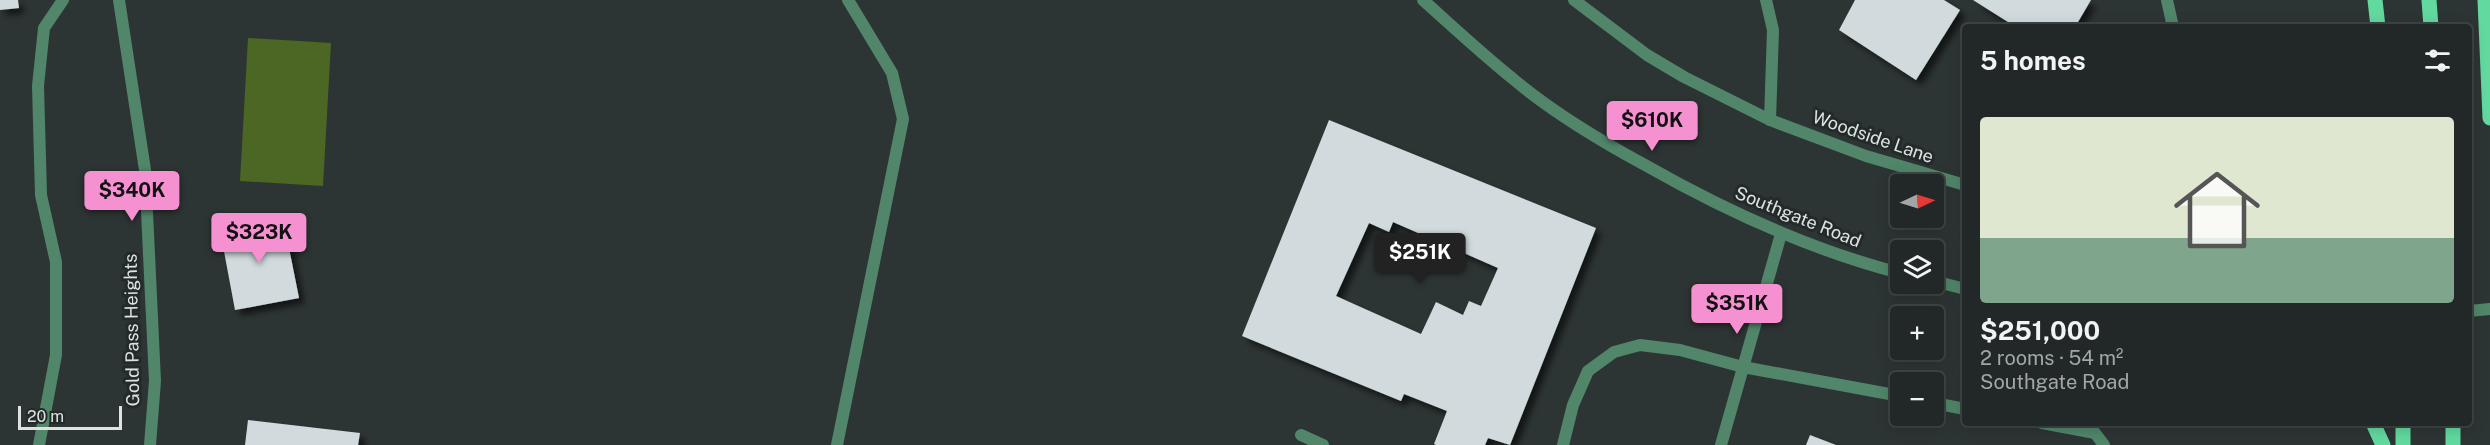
<!DOCTYPE html>
<html lang="en">
<head>
<meta charset="utf-8">
<style>
	:root { --surface:#222827; --page:#2e3433; --text:#f1f3f6; --muted:#a2a6a7; --line:#3f4444; --accent:#f590d1 }
	body { margin:0; font-family:"Public Sans",sans-serif; background:var(--page); color:var(--text); height:100vh; display:flex; flex-direction:column; font-size:22px; white-space:nowrap }
	* { box-sizing:border-box; margin:0 }
	p { font-size:20px; color:var(--muted) }
	.icon { flex:none; width:33px; height:33px; fill:none; stroke:currentColor; stroke-width:2; stroke-linecap:round; stroke-linejoin:round }
	.map { position:relative; flex:1; overflow:hidden }
	.drawer { position:absolute; left:1962px; top:24px; width:510px; height:402px; display:flex; flex-direction:column; background:var(--surface); border-radius:6px; box-shadow:0 3px 15px #0003,0 0 0 2px var(--line) }
	.drawer>* { flex:none }
	.needle { width:39px; rotate:86deg }
	.controls { position:absolute; left:1890px; top:174px; display:grid; gap:12px }
	.controls a { display:grid; place-items:center; width:54px; height:54px; border-radius:6px; background:var(--surface); box-shadow:0 3px 15px #0003,0 0 0 2px var(--line); font-size:30px }
	.scale { position:absolute; left:18px; bottom:15px; width:104px; box-sizing:border-box; padding-left:6px; border:3px solid #dee3e2; border-top:0; font-size:16px; line-height:21px; white-space:nowrap; color:#dee3e2; -webkit-text-stroke:4px #232b2a; paint-order:stroke }
	.price { position:absolute; translate:-50% -51px; padding:0 14px; border-radius:6px; background:var(--accent); color:#111; font-size:20px; line-height:39px; filter:drop-shadow(0 2px 3px #0008) }
	.price::after { content:''; position:absolute; left:50%; top:36px; width:18px; height:14px; margin-left:-9px; background:inherit; clip-path:polygon(0 0,100% 0,50% 100%) }
	.price.active { background:#222; color:#fff }
	ul { padding:0; list-style:none }
	li { display:grid; align-content:center; gap:12px; height:318px; padding:0 18px }
	li span { display:grid; place-items:center; height:186px; border-radius:6px; color:#555 }
	li>.icon { margin-inline-start:auto }
	span .icon { width:108px; height:108px; fill:#fffc; stroke-width:1 }
	li b { font-size:26px }
	h2 { display:flex; justify-content:space-between; align-items:center; height:72px; padding:0 18px; font-size:26px }
	.map>svg:first-child { display:block }
</style>
</head>
<body>
<div class="map">
<svg width="2490" height="445" viewBox="0 0 2490 445">
	<defs>
		<filter id="shadow"><feDropShadow dx="5.5" dy="5.5" stdDeviation="3" flood-color="#0009"/></filter>
	</defs>
	<rect width="100%" height="100%" fill="#2d3534"/>
	<!-- green -->
	<polygon fill="#4b6723" points="248,38 331,43 323,186 240,181"/>
	<!-- building -->
	<g fill="#d1dadd" fill-rule="evenodd" filter="url(#shadow)">
		<polygon points="0,0 18,0 19,8 0,10"/>
		<polygon points="1855,0 1944,0 1960,10 1916,80 1839,30"/>
		<polygon points="1973,0 2091,0 2075,27 2016,27"/>
		<path d="M1329 120 1596 228 1510 445 1488 438 1485 445H1436L1434 444 1447 411 1404 394 1401 401 1242 336ZM1393 222 1498 268 1481 306 1469 301 1463 315 1436 302 1421 334 1336 296 1369 223 1389 232Z"/>
		<polygon points="283,218 299,298 235,310 220,230"/>
		<polygon points="248,420 360,433 358,445 245,445"/>
		<polygon points="1810,435 1836,445 1806,445"/>
	</g>
	<g fill="none" stroke-linecap="round" stroke-linejoin="round">
		<!-- service -->
		<g stroke="#51866a" stroke-width="12">
			<polyline points="1934,403 1965,409"/>
			<polyline points="2042,423 2095,433 2104,445"/>
			<polyline points="1301,435 1323,445"/>
			<polyline points="39,445 56,355 56,262 41,195 38,86 44,28 63,0"/>
			<polyline points="837,445 903,119 892,73 848,0"/>
			<polyline points="1563,445 1573,405 1588,371 1614,352 1640,345 1680,350 1743,367 1900,396"/>
		</g>
		<!-- minor -->
		<g stroke="#51866a" stroke-width="12">
			<polyline points="119,0 145,170 155,381 150,445"/>
			<path d="M1423 0C1452 26 1481 53 1512 78 1552 112 1599 140 1645 165 1726 211 1810 250 1900 273"/>
			<polyline points="1574,0 1647,55 1684,77 1770,120 1866,156 1965,185"/>
			<polyline points="1766,0 1773,30 1770,120"/>
			<polyline points="2167,0 2173,27"/>
			<polyline points="1934,281 1965,289"/>
			<polyline points="1721,445 1781,234"/>
		</g>
		<!-- tertiary -->
		<polyline stroke="#51866a" stroke-width="12" points="2469,311 2490,309"/>
		<!-- primary -->
		<g stroke="#62d99f" stroke-width="15">
			<polyline points="2375,0 2378,27"/>
			<polyline points="2429,0 2431,27"/>
			<polyline points="2485,0 2490,118"/>
			<polyline points="2373,423 2383,445"/>
			<polyline points="2403,445 2403,423"/>
			<polyline points="2453,445 2453,423"/>
		</g>
	</g>
	<g text-anchor="middle" stroke-width="6" stroke-linejoin="round" paint-order="stroke">
		<!-- street labels -->
		<g font-size="18" fill="#dee3e2" stroke="#232b2a">
			<text transform="translate(1873 137) rotate(19)" y="6">Woodside Lane</text>
			<text transform="translate(1798 217) rotate(22)" y="6">Southgate Road</text>
			<text transform="translate(132 330) rotate(-91)" y="6">Gold Pass Heights</text>
		</g>
	</g>
</svg>
<div class="controls">
<a><svg class="needle" viewBox="-14 -14 28 28"><path d="M0-13l5 13h-10z" fill="#e53935"/><path d="M0 13l5-13h-10z" fill="#a2a6a7"/></svg></a>
<a><svg class="icon" aria-label="layers" viewBox="0 0 24 24"><path d="M12 4l9 5-9 5-9-5zM3 14l9 5 9-5"/></svg></a>
<a>+</a>
<a>−</a>
</div>
<div class="scale">20 m</div>
<b class="price" style="left:1652px;top:152px">$610K</b>
<b class="price" style="left:132px;top:222px">$340K</b>
<b class="price" style="left:259px;top:264px">$323K</b>
<b class="price active" style="left:1420px;top:284px">$251K</b>
<b class="price" style="left:1737px;top:335px">$351K</b>
<section class="drawer">
<h2>5 homes<svg class="icon" aria-label="filters" viewBox="0 0 24 24"><path d="M4 7h16M4 17h16"/><circle cx="9" cy="7" r="2"/><circle cx="15" cy="17" r="2"/></svg></h2>
<ul>
<li><span style="background:linear-gradient(#dfe7d0 65%,#7fa58c 0)"><svg class="icon" aria-label="home" viewBox="0 0 24 24"><path d="M3 11l9-7 9 7M6 9v11h12V9"/></svg></span><div><b>$251,000</b><p>2 rooms · 54 m²</p><p>Southgate Road</p></div></li>
</ul>
</section>
</div>
</body>
</html>
